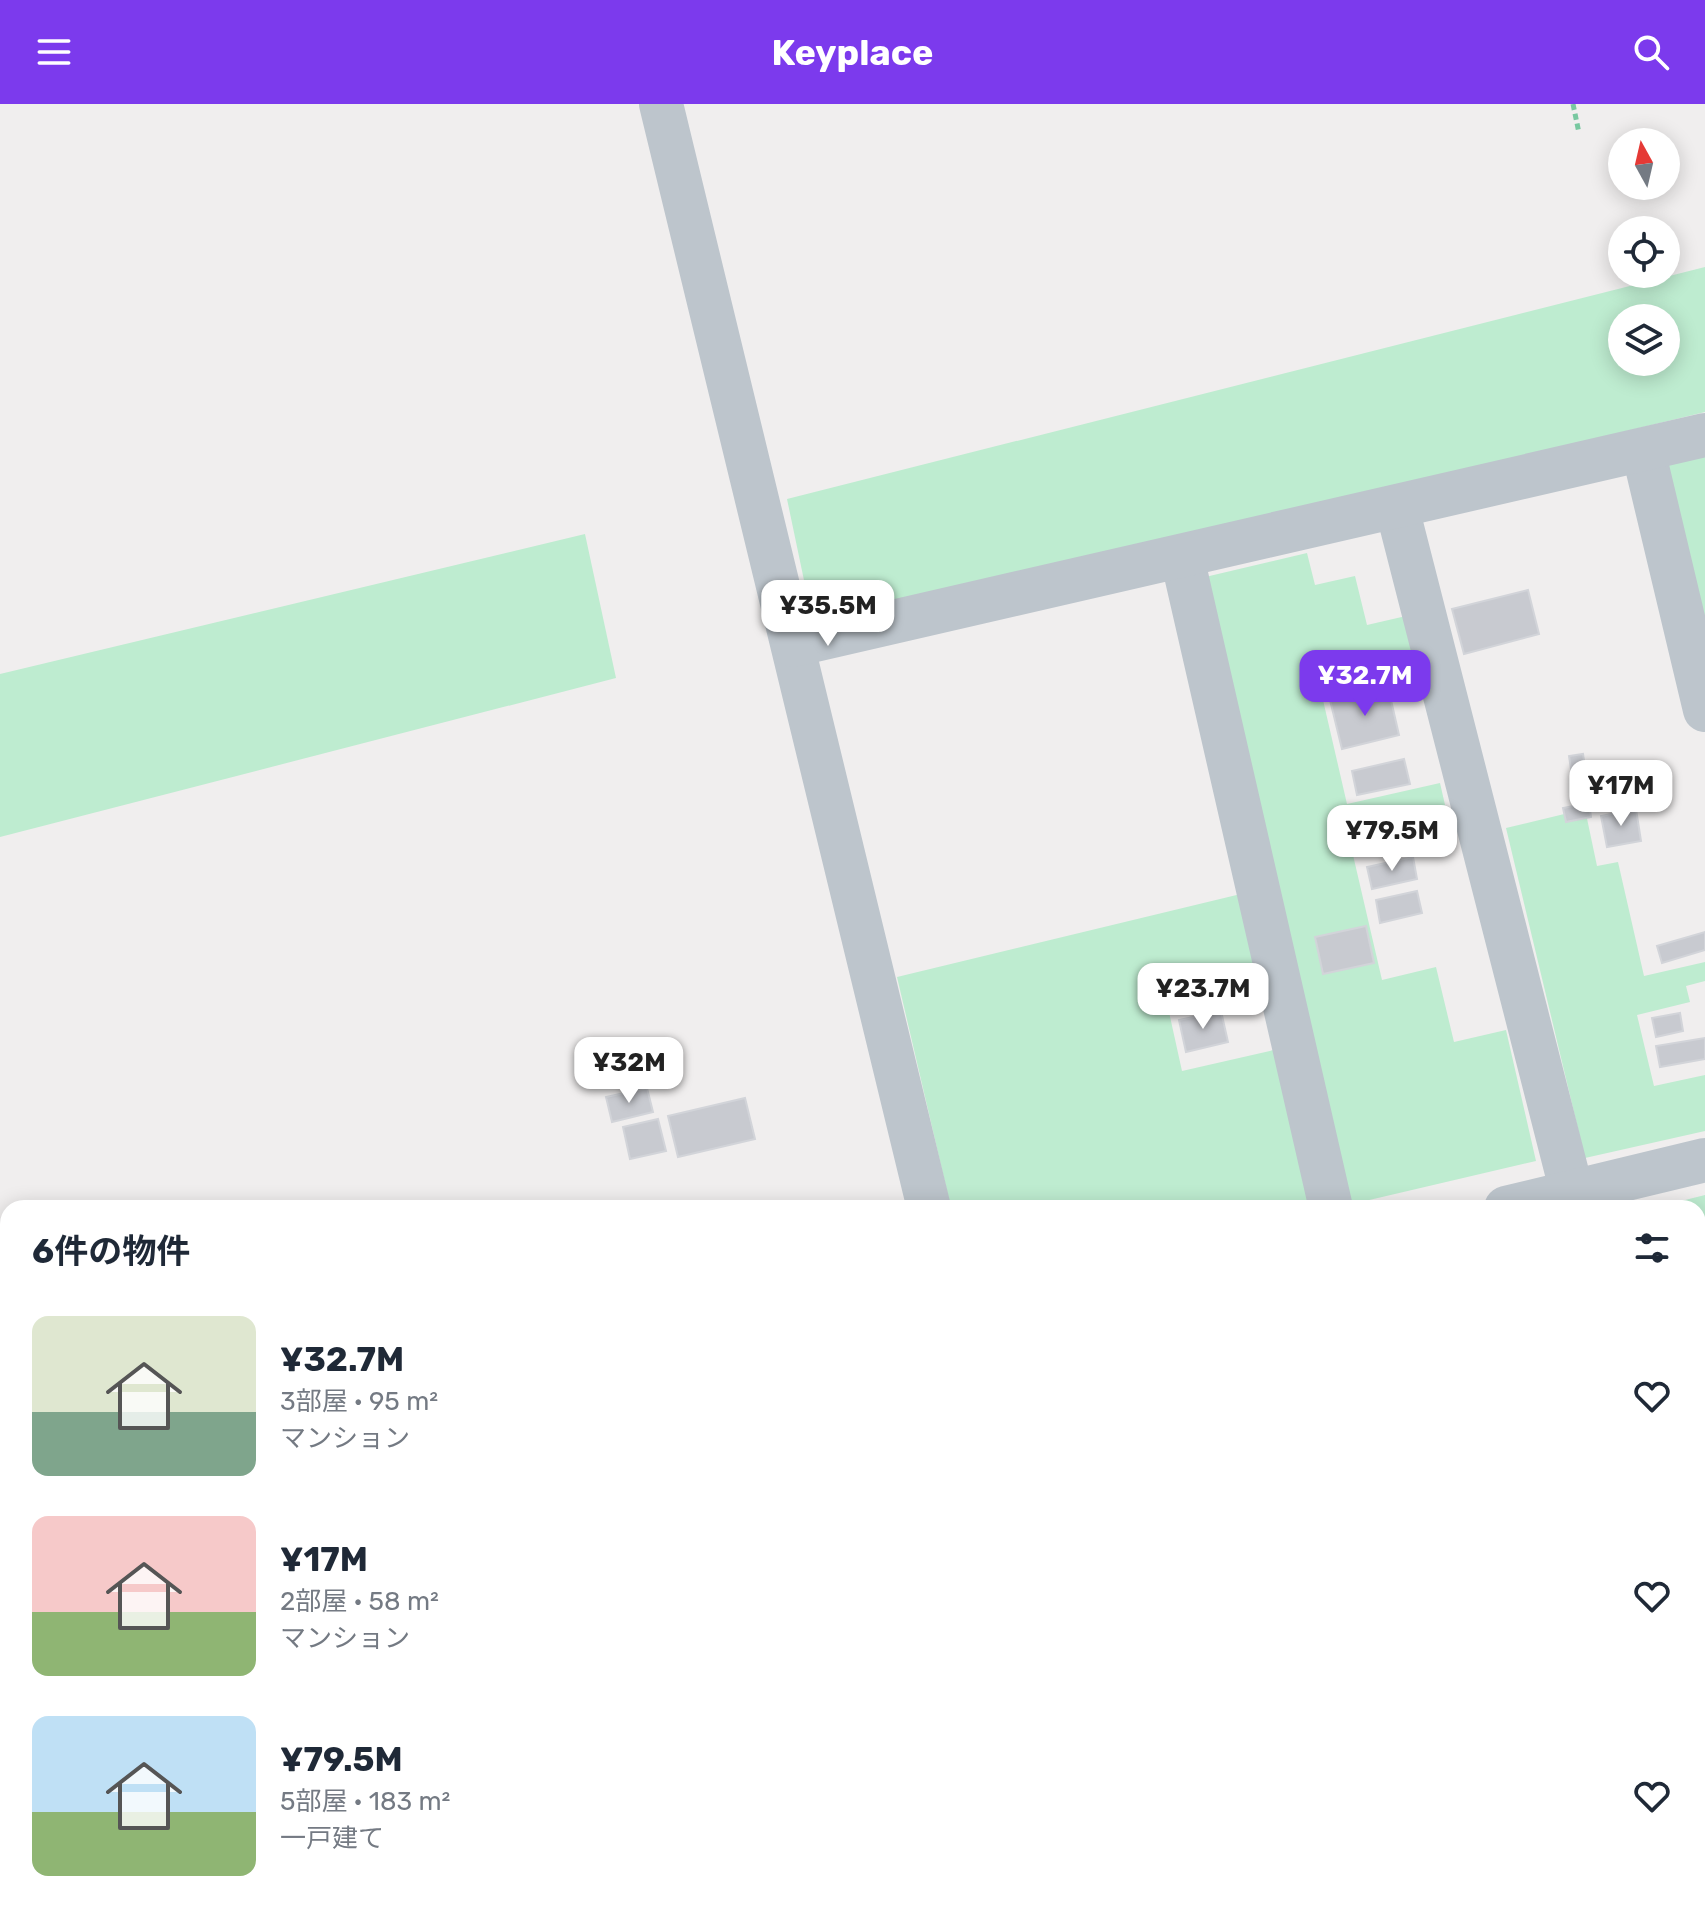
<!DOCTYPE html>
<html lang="ja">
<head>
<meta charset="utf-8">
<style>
	:root { --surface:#fff; --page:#f2f2f3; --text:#1f2937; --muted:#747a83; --accent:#7c3aed }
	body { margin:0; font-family:Rubik,"Noto Sans JP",sans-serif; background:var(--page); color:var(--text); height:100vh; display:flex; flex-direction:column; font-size:30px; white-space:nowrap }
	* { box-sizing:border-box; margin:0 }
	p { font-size:26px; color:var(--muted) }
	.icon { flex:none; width:44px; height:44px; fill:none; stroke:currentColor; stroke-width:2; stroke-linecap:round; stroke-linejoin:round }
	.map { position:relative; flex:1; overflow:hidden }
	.drawer { position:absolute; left:0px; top:1096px; width:1706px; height:712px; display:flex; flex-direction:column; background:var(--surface); border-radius:24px 24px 0 0; box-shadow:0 4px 20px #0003 }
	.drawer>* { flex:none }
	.needle { width:52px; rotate:352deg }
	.controls { position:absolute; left:1608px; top:24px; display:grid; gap:16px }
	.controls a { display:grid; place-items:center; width:72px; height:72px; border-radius:50%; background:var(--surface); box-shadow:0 4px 20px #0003; font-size:40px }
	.price { position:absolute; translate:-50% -68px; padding:0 18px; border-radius:16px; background:#fff; color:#222; font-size:26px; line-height:52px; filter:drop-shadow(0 2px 4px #0008) }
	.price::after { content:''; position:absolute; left:50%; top:48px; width:24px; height:18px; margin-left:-12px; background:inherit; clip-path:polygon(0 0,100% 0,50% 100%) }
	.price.on { background:var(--accent); color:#fff }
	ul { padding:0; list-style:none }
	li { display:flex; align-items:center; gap:24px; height:200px; padding:0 32px }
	li span { display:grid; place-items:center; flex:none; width:224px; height:160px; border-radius:16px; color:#555 }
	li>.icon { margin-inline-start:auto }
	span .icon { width:96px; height:96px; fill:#fffc; stroke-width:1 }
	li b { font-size:34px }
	h2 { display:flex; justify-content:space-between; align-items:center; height:96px; padding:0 32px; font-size:34px }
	header { display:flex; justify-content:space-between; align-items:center; height:104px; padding:0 32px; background:var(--accent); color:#fff; font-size:36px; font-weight:700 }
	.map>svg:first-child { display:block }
</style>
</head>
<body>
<header><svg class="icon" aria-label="menu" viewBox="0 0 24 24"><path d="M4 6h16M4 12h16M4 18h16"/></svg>Keyplace<svg class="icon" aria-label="search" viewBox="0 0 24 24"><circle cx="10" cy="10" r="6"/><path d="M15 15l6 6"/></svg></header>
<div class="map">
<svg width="1705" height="1808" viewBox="0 0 1705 1808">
	<rect width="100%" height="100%" fill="#f0eeee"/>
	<!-- green -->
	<g fill="#beecd0" fill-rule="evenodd">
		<path d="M1705 163V308L814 524 787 395ZM1622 214H1666V258H1622Z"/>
		<polygon points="1705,346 1705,543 1661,356"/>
		<polygon points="585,430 616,574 0,733 0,570"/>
		<polygon points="1307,449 1315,481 1355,472 1367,521 1406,512 1417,560 1320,583 1347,700 1440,679 1451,727 1353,751 1382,876 1436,863 1454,938 1506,926 1536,1057 1348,1101 1201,474"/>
		<polygon points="1585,705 1597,762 1618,758 1644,872 1705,858 1705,877 1686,882 1690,898 1637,911 1654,982 1705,971 1705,1027 1585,1054 1506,724"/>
		<polygon points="1249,788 1271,884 1169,908 1182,967 1278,945 1314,1104 951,1104 897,873"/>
		<polygon points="1705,1091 1705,1530 1698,1502 1698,1104 1653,1104"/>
		<polygon points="1319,1800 1592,1800 1594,1808 1321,1808"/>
	</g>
	<!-- building -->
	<g fill="#c8cad0" stroke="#d2d4d9" stroke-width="2">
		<polygon points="1528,486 1539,530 1464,550 1452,505"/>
		<polygon points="1388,583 1399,631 1342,645 1330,596"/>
		<polygon points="1583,650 1588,683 1574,685 1569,652"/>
		<polygon points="1404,655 1410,680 1357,691 1352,667"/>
		<polygon points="1589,699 1591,713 1566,718 1563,704"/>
		<polygon points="1636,705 1641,737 1607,743 1601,712"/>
		<polygon points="1413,753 1417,775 1372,785 1367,763"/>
		<polygon points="1417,787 1422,809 1380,819 1376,796"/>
		<polygon points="1366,822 1374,859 1323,870 1315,833"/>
		<polygon points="1705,828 1705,846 1662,859 1657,842"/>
		<polygon points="1221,907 1228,938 1186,948 1179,916"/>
		<polygon points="1680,909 1683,927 1656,933 1652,914"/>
		<polygon points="1705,934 1705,955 1660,963 1656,942"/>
		<polygon points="647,984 653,1008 612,1018 606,993"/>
		<polygon points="745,994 755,1035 678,1053 668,1012"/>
		<polygon points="658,1015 666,1047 630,1055 623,1023"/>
	</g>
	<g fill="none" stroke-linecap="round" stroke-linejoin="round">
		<!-- path -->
		<polyline stroke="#78c8a0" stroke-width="5" stroke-dasharray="6 4" stroke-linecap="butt" points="1573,0 1579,29"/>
		<!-- minor -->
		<g stroke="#bdc5cc" stroke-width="44">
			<polyline points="661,0 929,1104"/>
			<polyline points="1643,346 1705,606"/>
			<polyline points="1397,404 1576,1104"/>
			<polyline points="1182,453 1331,1104"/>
			<polyline points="793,541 1705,331"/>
			<polyline points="1506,1104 1705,1056"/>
			<polyline points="0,1471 8,1469"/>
			<polyline points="1698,1543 1705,1541"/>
			<polyline points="1698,1582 1705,1610"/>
			<polyline points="0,1655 8,1688"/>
			<polyline points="36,1800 38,1808"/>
			<polyline points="1089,1800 1090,1808"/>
		</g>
	</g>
</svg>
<div class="controls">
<a><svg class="needle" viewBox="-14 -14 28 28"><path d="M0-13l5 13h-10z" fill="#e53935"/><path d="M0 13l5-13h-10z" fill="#747a83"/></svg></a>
<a><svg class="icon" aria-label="locate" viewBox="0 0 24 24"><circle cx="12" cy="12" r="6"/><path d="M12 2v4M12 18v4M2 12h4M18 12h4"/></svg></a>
<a><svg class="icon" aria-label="layers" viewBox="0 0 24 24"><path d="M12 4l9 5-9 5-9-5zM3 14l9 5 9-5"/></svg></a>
</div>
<b class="price" style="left:828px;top:544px">¥35.5M</b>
<b class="price on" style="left:1365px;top:614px">¥32.7M</b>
<b class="price" style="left:1621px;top:724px">¥17M</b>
<b class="price" style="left:1392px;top:769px">¥79.5M</b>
<b class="price" style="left:1203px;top:927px">¥23.7M</b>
<b class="price" style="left:629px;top:1001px">¥32M</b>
<section class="drawer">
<h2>6件の物件<svg class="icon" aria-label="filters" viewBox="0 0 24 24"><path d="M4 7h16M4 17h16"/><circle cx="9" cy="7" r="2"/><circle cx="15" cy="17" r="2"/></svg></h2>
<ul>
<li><span style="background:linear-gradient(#dfe7d0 60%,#7fa58c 0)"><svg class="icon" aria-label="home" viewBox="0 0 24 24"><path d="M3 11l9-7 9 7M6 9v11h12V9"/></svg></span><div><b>¥32.7M</b><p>3部屋 · 95 m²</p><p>マンション</p></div><svg class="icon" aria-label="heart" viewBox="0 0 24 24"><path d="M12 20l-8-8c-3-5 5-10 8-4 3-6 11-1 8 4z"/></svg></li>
<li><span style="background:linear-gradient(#f6c9c9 60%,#8fb573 0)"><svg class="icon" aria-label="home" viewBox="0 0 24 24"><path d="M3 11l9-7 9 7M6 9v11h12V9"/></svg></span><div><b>¥17M</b><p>2部屋 · 58 m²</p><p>マンション</p></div><svg class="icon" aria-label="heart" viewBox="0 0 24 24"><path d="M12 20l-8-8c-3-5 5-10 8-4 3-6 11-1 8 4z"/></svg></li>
<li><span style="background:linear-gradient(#bfe0f5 60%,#8fb573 0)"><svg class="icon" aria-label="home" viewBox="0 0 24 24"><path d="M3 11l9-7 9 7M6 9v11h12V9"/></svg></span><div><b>¥79.5M</b><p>5部屋 · 183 m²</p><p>一戸建て</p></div><svg class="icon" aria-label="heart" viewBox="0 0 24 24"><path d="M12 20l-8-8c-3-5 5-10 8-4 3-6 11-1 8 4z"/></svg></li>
</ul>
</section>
</div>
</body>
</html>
